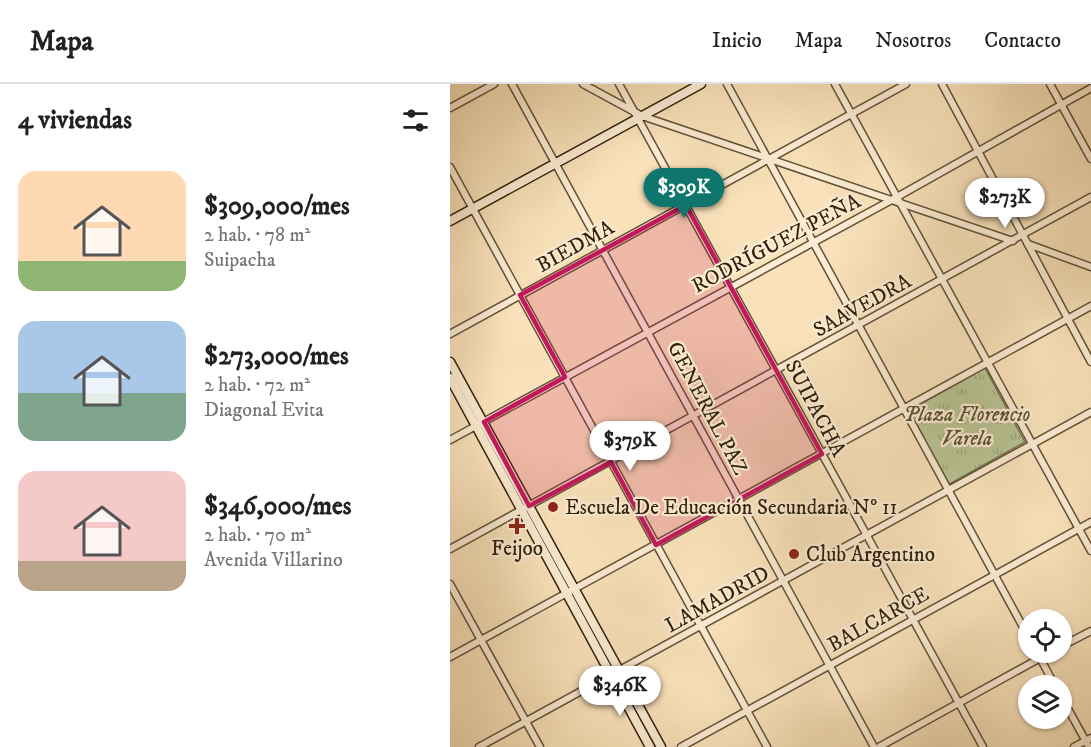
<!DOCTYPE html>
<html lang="es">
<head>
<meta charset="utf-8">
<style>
	:root { --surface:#fff; --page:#f2f2f2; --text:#222; --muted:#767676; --line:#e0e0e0; --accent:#0f766e }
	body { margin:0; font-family:"IM FELL DW Pica",serif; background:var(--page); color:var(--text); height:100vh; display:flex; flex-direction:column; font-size:22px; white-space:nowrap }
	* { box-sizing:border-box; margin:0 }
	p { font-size:20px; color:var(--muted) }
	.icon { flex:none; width:33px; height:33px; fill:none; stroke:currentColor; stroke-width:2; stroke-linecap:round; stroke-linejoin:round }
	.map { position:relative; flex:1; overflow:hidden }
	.drawer { display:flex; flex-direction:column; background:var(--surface); width:450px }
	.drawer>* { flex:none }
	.buttons { position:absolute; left:568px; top:525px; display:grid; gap:12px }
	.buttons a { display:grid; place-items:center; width:54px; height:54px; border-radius:50%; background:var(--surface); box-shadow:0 2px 4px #0004; font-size:30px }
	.price { position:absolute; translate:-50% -51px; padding:0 14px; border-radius:21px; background:#fff; color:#222; font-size:20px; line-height:39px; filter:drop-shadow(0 2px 3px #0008) }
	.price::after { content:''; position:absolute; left:50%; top:36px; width:18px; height:14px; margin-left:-9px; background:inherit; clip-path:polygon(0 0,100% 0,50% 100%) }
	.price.active { background:var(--accent); color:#fff }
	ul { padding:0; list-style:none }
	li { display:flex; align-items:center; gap:18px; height:150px; padding:0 18px }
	li span { display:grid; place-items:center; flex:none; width:168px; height:120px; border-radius:18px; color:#555 }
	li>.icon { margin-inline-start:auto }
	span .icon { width:72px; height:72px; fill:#fffc; stroke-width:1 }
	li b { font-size:26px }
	h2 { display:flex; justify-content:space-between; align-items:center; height:72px; padding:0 18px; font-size:26px }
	header { display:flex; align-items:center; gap:36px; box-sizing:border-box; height:84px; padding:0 30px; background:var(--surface); border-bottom:2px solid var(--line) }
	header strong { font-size:28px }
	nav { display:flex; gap:33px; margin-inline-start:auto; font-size:21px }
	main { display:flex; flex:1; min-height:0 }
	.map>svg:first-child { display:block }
</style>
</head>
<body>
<header>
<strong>Mapa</strong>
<nav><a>Inicio</a><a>Mapa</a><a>Nosotros</a><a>Contacto</a></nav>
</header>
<main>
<section class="drawer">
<h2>4 viviendas<svg class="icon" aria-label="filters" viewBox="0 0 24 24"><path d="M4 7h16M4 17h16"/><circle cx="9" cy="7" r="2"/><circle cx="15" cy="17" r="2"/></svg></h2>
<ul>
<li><span style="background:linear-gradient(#ffd9b3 75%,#8fb573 0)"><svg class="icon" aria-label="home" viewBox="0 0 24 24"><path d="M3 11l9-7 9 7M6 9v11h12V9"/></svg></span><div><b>$309,000/mes</b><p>2 hab. · 78 m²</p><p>Suipacha</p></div></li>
<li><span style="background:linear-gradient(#a9c7e8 60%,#7fa58c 0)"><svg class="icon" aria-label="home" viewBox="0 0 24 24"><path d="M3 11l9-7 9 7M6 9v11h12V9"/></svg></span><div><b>$273,000/mes</b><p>2 hab. · 72 m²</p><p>Diagonal Evita</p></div></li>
<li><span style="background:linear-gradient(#f6c9c9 75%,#b9a48a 0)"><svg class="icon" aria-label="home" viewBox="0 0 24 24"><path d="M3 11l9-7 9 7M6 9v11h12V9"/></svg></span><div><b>$346,000/mes</b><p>2 hab. · 70 m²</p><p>Avenida Villarino</p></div></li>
</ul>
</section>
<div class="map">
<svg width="641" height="663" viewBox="0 0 641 663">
	<defs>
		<pattern id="park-tufts" width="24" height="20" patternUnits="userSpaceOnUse" patternTransform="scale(1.5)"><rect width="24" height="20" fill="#b8c494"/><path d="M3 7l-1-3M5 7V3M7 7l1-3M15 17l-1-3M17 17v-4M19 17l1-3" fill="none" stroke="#9ea87e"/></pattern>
	</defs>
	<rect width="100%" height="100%" fill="#f9e2bb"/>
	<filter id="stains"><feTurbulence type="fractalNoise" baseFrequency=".00333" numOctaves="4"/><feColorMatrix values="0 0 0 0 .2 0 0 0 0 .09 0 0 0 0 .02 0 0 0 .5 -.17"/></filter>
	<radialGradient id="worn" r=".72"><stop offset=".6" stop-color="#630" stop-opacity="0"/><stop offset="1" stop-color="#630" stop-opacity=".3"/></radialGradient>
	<!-- park -->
	<polygon fill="url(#park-tufts)" stroke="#74724f" stroke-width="1.5" points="535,284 575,358 496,402 458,327"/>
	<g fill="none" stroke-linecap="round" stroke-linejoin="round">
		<!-- street casing -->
		<g stroke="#625036" stroke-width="9">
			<g id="street">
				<polyline points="62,0 424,663"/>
				<polyline points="133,0 192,32 563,157"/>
				<polyline points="169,0 533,663"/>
				<polyline points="277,0 579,554"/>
				<polyline points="385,0 641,467"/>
				<polyline points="492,0 641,278"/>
				<polyline points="600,0 641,75"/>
				<polyline points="0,24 44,0"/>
				<polyline points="0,83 317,663"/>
				<polyline points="578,160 641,183"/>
				<polyline points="0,250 456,0"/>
				<polyline points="0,356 447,113 641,4"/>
				<polyline points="0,465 641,113"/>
				<polyline points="0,500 90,663"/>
				<polyline points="612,562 641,547"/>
				<polyline points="587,568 605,602"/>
				<polyline points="0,573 641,222"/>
				<polyline points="612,614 639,663"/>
				<polyline points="29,663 641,328"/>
				<polyline points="231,663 641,438"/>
				<polyline points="429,663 601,568"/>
				<polyline points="624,663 641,654"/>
			</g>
		</g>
		<!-- secondary casing -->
		<g stroke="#30200a" stroke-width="11">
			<g id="secondary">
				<polyline points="0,137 251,0"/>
				<polyline points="0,278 211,663"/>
				<polyline points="0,294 200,663"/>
			</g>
		</g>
		<!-- street -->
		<use href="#street" stroke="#fbecd3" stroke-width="6"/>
		<!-- secondary -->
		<use href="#secondary" stroke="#fbecd3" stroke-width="8"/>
	</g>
	<!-- marked area -->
	<path fill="#c2185b" fill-opacity="0.2" stroke="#c2185b" stroke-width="4.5" stroke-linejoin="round" d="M236 121 372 370 206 461 161 378 79 422 34 338 115 293 70 211Z"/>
	<!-- markers -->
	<g fill="#8f2418" stroke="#fbecd3" stroke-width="2">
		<circle cx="103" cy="423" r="6"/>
		<path d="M64 433h6v6h6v6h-6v6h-6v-6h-6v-6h6z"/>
		<circle cx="344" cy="470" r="6"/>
	</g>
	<g text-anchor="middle" stroke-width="4.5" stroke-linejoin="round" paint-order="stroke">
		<!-- street labels -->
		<g font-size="21" fill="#30200a" stroke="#fbecd3">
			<text transform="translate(326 159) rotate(-28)" y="7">RODRÍGUEZ PEÑA</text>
			<text transform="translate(125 162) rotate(-29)" y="7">BIEDMA</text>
			<text transform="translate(412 221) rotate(-29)" y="7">SAAVEDRA</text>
			<text transform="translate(258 324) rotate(62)" y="7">GENERAL PAZ</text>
			<text transform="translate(366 324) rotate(62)" y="7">SUIPACHA</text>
			<text transform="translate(267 515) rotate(-29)" y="7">LAMADRID</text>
			<text transform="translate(428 535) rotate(-29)" y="7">BALCARCE</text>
		</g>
		<!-- park labels -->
		<g font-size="21" font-style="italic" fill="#595133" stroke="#fbecd3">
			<text x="517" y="337">Plaza Florencio<tspan x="517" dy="24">Varela</tspan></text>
		</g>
		<!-- poi labels -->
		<g font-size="21" fill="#30200a" stroke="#fbecd3" text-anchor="start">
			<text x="115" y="430">Escuela De Educación Secundaria Nº 11</text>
			<text x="67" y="471" text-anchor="middle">Feijoo</text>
			<text x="356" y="477">Club Argentino</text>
		</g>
	</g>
	<rect width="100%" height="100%" filter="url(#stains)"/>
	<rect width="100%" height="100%" fill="url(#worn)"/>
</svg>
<div class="buttons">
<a><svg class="icon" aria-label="locate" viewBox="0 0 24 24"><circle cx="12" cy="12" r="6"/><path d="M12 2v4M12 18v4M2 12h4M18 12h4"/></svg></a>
<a><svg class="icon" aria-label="layers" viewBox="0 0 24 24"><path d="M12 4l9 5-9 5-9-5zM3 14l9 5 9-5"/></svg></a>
</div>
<b class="price active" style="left:234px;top:135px">$309K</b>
<b class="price" style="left:555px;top:145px">$273K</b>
<b class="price" style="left:180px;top:388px">$379K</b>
<b class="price" style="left:170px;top:633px">$346K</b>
</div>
</main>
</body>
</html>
